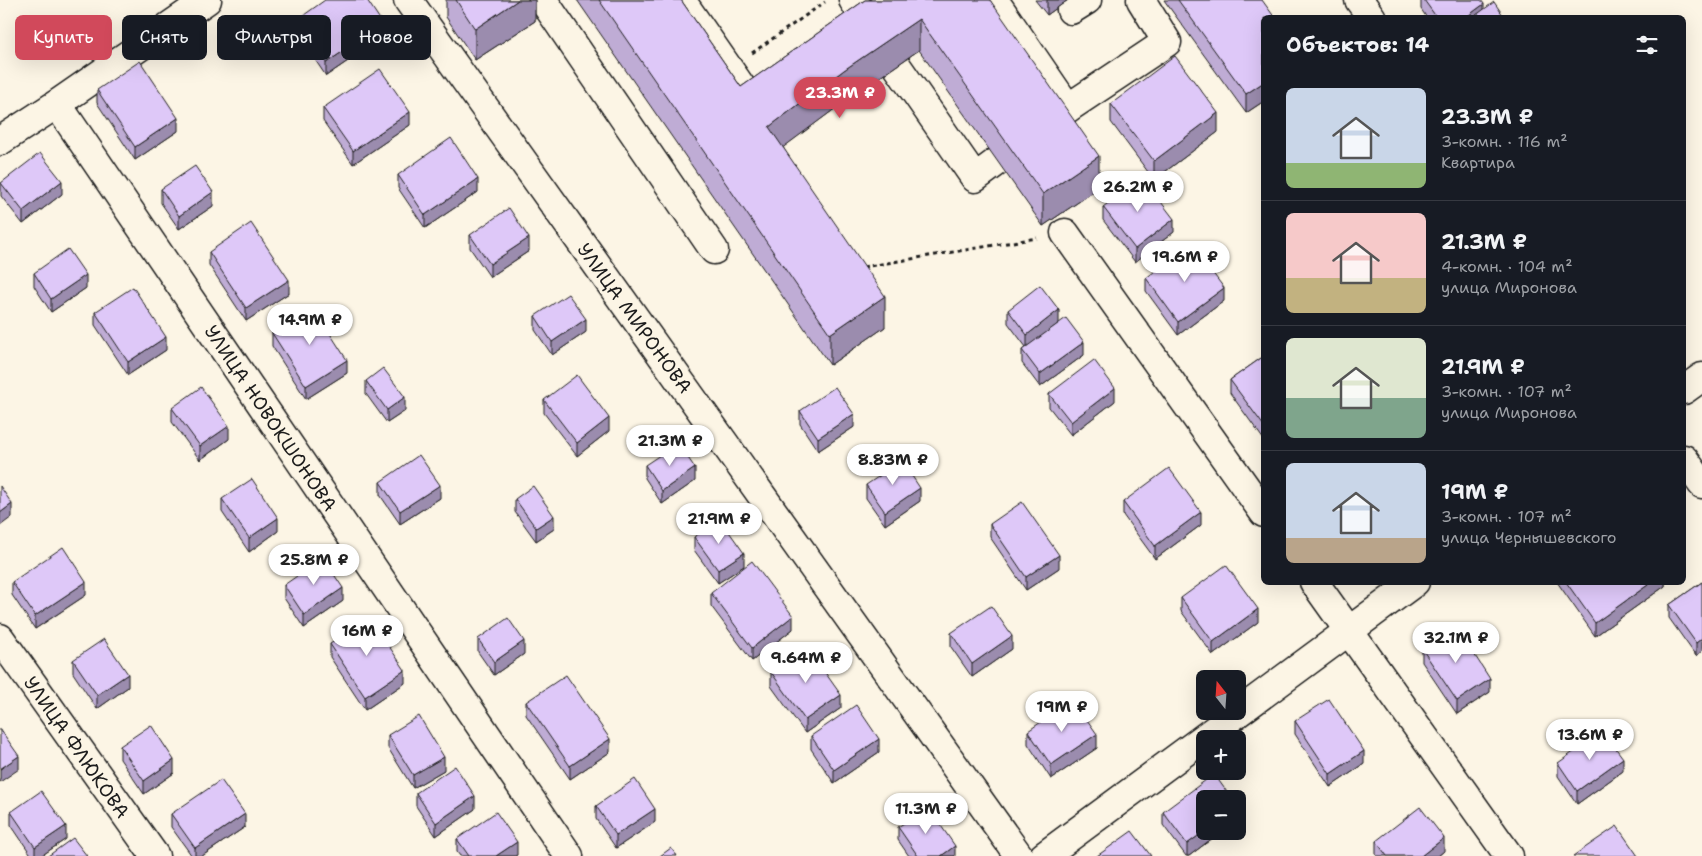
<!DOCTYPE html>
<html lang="ru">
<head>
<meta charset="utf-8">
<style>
	:root { --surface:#171b24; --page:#20242c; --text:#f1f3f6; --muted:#9ea1a6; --line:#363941; --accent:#d1495b }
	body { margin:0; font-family:"Shantell Sans",sans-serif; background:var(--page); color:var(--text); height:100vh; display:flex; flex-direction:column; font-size:19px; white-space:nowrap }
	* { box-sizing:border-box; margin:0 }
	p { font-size:16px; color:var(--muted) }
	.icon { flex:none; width:28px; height:28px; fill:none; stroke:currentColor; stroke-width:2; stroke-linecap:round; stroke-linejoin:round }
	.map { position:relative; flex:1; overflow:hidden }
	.details { position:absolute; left:1261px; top:15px; width:425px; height:570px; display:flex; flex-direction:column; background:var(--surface); border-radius:8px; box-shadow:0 5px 20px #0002 }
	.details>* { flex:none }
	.guide { position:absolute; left:15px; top:15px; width:475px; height:45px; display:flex; gap:10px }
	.needle { width:32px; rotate:343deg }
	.tools { position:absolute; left:1196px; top:670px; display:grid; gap:10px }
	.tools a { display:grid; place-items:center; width:50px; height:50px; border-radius:8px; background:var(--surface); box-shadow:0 5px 20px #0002; font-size:25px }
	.price { position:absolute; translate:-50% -42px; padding:0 11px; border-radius:18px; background:#fff; color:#222; font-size:16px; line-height:32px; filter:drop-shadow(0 1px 2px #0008) }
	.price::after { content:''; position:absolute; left:50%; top:30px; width:15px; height:11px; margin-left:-8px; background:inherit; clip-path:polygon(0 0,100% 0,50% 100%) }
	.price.active { background:var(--accent); color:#fff }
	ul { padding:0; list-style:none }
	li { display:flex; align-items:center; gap:15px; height:125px; padding:0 25px }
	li+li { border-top:1px solid var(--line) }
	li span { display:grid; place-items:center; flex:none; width:140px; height:100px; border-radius:8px; color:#555 }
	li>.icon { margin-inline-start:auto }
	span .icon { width:60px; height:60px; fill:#fffc; stroke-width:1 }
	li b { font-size:21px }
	h2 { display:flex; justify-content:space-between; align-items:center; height:60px; padding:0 25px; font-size:21px }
	.pill { padding:0 18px; border-radius:8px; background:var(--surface); box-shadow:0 5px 20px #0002; font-size:18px; line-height:45px }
	.pill.active { background:var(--accent); color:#fff }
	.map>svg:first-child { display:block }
</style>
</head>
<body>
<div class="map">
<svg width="1702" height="856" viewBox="0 0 1702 856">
	<rect width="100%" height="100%" fill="#fcf5e5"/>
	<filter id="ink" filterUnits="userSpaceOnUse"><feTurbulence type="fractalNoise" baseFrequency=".02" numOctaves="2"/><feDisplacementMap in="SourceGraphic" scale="10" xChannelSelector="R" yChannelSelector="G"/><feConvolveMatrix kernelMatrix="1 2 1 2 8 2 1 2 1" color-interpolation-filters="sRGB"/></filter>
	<g filter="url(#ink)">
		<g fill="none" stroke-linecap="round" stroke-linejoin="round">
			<!-- minor casing -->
			<g stroke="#1c1c1c" stroke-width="31">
				<g id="minor">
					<polyline points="408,0 1019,856"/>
					<polyline points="543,0 714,250"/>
					<polyline points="681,0 756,108"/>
					<polyline points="853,0 871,27"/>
					<polyline points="994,0 1068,108 1055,119"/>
					<polyline points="1359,0 1372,18"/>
					<polyline points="1071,10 1087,0"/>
					<polyline points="897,66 975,178 998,161"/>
					<polyline points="57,104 569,856"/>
					<polyline points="1068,108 1167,42 1141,0"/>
					<polyline points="0,141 57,104 207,0"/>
					<polyline points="1065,233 1264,513"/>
					<polyline points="1684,390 1702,377"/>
					<polyline points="1684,459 1702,484"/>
					<polyline points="1314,582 1509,856"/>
					<polyline points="0,638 155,856"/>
					<polyline points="1044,856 1415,582"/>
				</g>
			</g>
			<!-- path -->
			<g stroke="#1c1c1c" stroke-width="3" stroke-dasharray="4 4" stroke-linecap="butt">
				<polyline points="752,53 825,2"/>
				<polyline points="863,267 1037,238"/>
			</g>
			<!-- minor -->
			<use href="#minor" stroke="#fcf5e5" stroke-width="28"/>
		</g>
		<!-- wall -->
		<g fill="#bfacd5" stroke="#1c1c1c">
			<polygon points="446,0 535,0 535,21 475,60 446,17"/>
			<polygon points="577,0 681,0 741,87 865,0 990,0 1099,188 1043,226 919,50 844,102 783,147 885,327 830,365"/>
			<polygon points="1035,0 1068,0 1047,15"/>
			<polygon points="1164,0 1262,0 1264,18 1264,101 1246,113"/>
			<polygon points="1421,0 1481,0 1484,9 1505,18 1427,18 1421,9"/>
			<polygon points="297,20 383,37 326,76 297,33"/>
			<polygon points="97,90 178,131 135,160 97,103"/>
			<polygon points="1111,104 1218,132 1154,180 1111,122"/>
			<polygon points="323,108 410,125 353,164 323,121"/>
			<polygon points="398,175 478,192 425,228 398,188"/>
			<polygon points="1,183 62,194 23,224 1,196"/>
			<polygon points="161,189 213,206 179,229 161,203"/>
			<polygon points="1103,207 1174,232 1135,262 1103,220"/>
			<polygon points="470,235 529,251 490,277 470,248"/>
			<polygon points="209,252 289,293 246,321 209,265"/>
			<polygon points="34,273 86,288 51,312 34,286"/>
			<polygon points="1146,278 1224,301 1178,335 1146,291"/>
			<polygon points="1008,310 1059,323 1084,355 1040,387 1022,363 1022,350 1026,347 1008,323"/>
			<polygon points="95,312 166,350 128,375 95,325"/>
			<polygon points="535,316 586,332 552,355 535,330"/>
			<polygon points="272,333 347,373 306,399 272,346"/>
			<polygon points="1264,356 1264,440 1230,393 1230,380"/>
			<polygon points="366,381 405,411 387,423 366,394"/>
			<polygon points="1049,394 1115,401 1071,435 1049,407"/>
			<polygon points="544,400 609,431 577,456 544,413"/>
			<polygon points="172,408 229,439 200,460 172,422"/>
			<polygon points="800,411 854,427 818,451 800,424"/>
			<polygon points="645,465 695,481 662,504 645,478"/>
			<polygon points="380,482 440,498 400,524 380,495"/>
			<polygon points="866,485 920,501 885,525 866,498"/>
			<polygon points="222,499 278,531 249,552 222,512"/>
			<polygon points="515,499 554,529 536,541 515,512"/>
			<polygon points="1123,502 1201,525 1155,559 1123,515"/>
			<polygon points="990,524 1059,568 1026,590 990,537"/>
			<polygon points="694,537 744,566 718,583 694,550"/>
			<polygon points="12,582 86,595 35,629 12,595"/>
			<polygon points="1557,582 1665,582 1665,586 1595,636"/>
			<polygon points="1702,582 1696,656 1669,618 1669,605"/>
			<polygon points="284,585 343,601 304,628 284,598"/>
			<polygon points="711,593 793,629 752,661 711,606"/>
			<polygon points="1181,598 1258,622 1213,655 1181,611"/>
			<polygon points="951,633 1012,649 972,677 951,647"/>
			<polygon points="478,639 524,654 494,675 478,652"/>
			<polygon points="330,644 405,683 365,710 330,657"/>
			<polygon points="1422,649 1490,692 1457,714 1422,662"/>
			<polygon points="73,660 128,687 97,709 73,673"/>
			<polygon points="771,672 841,708 805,733 771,686"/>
			<polygon points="526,702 610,752 570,779 526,715"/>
			<polygon points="1295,721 1364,764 1330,787 1295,734"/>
			<polygon points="1028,731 1097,748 1051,779 1028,744"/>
			<polygon points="388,735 444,770 413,788 388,748"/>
			<polygon points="811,736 879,752 834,783 811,749"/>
			<polygon points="120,746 174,773 144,794 120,759"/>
			<polygon points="1558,763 1623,771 1577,804 1558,776"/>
			<polygon points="416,793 475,809 436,836 416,806"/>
			<polygon points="596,806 655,822 616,848 596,819"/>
			<polygon points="11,812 66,839 41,856 32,856 11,825"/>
			<polygon points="1163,812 1222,831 1189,856 1186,856 1163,825"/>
			<polygon points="171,814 245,827 202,856 192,856 171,827"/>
			<polygon points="898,827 955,856 909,856 898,840"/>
			<polygon points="457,839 517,855 515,856 460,856 457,852"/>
			<polygon points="1376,841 1444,851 1438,856 1377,856 1376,854"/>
		</g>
		<!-- shaded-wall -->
		<g fill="#9b8cae" stroke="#1c1c1c">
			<polygon points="518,0 535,0 535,21 475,60 475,29"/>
			<polygon points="1047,0 1068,0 1047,15"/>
			<polygon points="1484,4 1484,17 1483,18 1465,18"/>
			<polygon points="919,19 919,50 844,102 769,158 769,127 844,70"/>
			<polygon points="383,24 383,37 326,76 326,63"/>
			<polygon points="1264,82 1264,101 1246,113 1246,94"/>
			<polygon points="410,112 410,125 353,164 353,151"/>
			<polygon points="1218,113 1218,132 1154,180 1154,161"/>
			<polygon points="178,118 178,131 135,160 135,147"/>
			<polygon points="1099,156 1099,188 1043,226 1043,194"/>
			<polygon points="478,179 478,192 425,228 425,215"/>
			<polygon points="62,181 62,194 23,224 23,211"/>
			<polygon points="213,192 213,206 179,229 179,216"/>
			<polygon points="1174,219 1174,232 1135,262 1135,249"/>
			<polygon points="529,238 529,251 490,277 490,264"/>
			<polygon points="86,275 86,288 51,312 51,299"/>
			<polygon points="289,280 289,293 246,321 246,308"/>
			<polygon points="1224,288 1224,301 1178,335 1178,322"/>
			<polygon points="885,296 885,327 830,365 830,334"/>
			<polygon points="1059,310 1059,323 1027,348 1027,335"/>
			<polygon points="586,319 586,332 552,355 552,342"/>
			<polygon points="166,337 166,350 128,375 128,362"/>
			<polygon points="1084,342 1084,355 1040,387 1040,374"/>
			<polygon points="347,360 347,373 306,399 306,386"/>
			<polygon points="1115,388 1115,401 1071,435 1071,422"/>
			<polygon points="405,397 405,411 387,423 387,410"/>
			<polygon points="854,414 854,427 818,451 818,438"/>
			<polygon points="609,418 609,431 577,456 577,443"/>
			<polygon points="229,426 229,439 200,460 200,446"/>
			<polygon points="695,468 695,481 662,504 662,491"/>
			<polygon points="440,485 440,498 400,524 400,511"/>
			<polygon points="920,488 920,501 885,525 885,512"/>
			<polygon points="12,504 12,517 0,526 0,513"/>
			<polygon points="1201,512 1201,525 1155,559 1155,546"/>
			<polygon points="554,516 554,529 536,541 536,528"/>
			<polygon points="278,518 278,531 249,552 249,538"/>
			<polygon points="744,553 744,566 718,583 718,570"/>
			<polygon points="1059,555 1059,568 1026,590 1026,577"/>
			<polygon points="86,582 86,595 35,629 35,616"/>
			<polygon points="1652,582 1665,582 1665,586 1595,636 1595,623"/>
			<polygon points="343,588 343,601 304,628 304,615"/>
			<polygon points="1258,609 1258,622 1213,655 1213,642"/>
			<polygon points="793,616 793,629 752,661 752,648"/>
			<polygon points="1012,636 1012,649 972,677 972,664"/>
			<polygon points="1702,638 1702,651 1696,656 1696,643"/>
			<polygon points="524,641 524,654 494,675 494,662"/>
			<polygon points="405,670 405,683 365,710 365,697"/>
			<polygon points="128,674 128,687 97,709 97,695"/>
			<polygon points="1490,679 1490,692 1457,714 1457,701"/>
			<polygon points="841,695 841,708 805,733 805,720"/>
			<polygon points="1097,734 1097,748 1051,779 1051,765"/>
			<polygon points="610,739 610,752 570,779 570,766"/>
			<polygon points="879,739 879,752 834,783 834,770"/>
			<polygon points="1364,751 1364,764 1330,787 1330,774"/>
			<polygon points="19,756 19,769 0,782 0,769"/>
			<polygon points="444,757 444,770 413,788 413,775"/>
			<polygon points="1623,758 1623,771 1577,804 1577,791"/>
			<polygon points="174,760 174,773 144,794 144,781"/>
			<polygon points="475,796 475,809 436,836 436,823"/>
			<polygon points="655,809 655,822 616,848 616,835"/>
			<polygon points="245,814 245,827 202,856 195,856 195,848"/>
			<polygon points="66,826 66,839 41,856 35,856 35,847"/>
			<polygon points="1205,831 1222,831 1189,856 1187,856 1187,844"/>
			<polygon points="1444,838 1444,851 1438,856 1421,856"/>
			<polygon points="517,842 517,855 515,856 496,856"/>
			<polygon points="955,846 955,856 941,856"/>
		</g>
		<!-- building -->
		<g fill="#dec8f8" stroke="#1c1c1c">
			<polygon points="325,0 367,0 383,24 326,63 297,20"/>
			<polygon points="456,0 518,0 475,29"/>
			<polygon points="599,0 681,0 741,87 865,0 990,0 1099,156 1043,194 919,19 844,70 769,127 885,296 830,334"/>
			<polygon points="1178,0 1262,0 1275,18 1264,18 1264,82 1246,94"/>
			<polygon points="1424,0 1481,0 1484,4 1465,18 1437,18"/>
			<polygon points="1494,2 1505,18 1472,18"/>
			<polygon points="1175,56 1218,113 1154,161 1111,104"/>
			<polygon points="140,61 178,118 135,147 97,90"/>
			<polygon points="380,69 410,112 353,151 323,108"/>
			<polygon points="451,138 478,179 425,215 398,175"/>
			<polygon points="40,153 62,181 23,211 1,183"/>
			<polygon points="195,166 213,192 179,216 161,189"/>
			<polygon points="1142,177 1174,219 1135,249 1103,207"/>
			<polygon points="509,208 529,238 490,264 470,235"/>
			<polygon points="251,223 289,280 246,308 209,252"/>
			<polygon points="1191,244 1224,288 1178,322 1146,278"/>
			<polygon points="68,249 86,275 51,299 34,273"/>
			<polygon points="1040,285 1059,310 1027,335 1008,310"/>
			<polygon points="133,287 166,337 128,362 95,312"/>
			<polygon points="568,294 586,319 552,342 535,316"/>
			<polygon points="313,307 347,360 306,386 272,333"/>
			<polygon points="1066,318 1084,342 1040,374 1022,350"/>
			<polygon points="1264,356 1264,426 1230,380"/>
			<polygon points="1094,360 1115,388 1071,422 1049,394"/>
			<polygon points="383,368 405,397 387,410 366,381"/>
			<polygon points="577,375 609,418 577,443 544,400"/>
			<polygon points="201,387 229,426 200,446 172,408"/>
			<polygon points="835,387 854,414 818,438 800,411"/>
			<polygon points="678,443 695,468 662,491 645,465"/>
			<polygon points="419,455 440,485 400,511 380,482"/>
			<polygon points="902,461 920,488 885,512 866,485"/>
			<polygon points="1169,468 1201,512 1155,546 1123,502"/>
			<polygon points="252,479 278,518 249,538 222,499"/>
			<polygon points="0,486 12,504 0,513"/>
			<polygon points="533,486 554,516 536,528 515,499"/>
			<polygon points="1022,502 1059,555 1026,577 990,524"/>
			<polygon points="720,519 744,553 718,570 694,537"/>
			<polygon points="63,547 86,582 35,616 12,582"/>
			<polygon points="323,558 343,588 304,615 284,585"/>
			<polygon points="752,561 793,616 752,648 711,593"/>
			<polygon points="1226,565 1258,609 1213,642 1181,598"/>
			<polygon points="1566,582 1652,582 1595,623"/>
			<polygon points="1702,582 1702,638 1696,643 1669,605"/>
			<polygon points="991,606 1012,636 972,664 951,633"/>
			<polygon points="370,618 405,670 365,697 330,644"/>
			<polygon points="508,618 524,641 494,662 478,639"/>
			<polygon points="1456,626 1490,679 1457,701 1422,649"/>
			<polygon points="104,639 128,674 97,695 73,660"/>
			<polygon points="807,647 841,695 805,720 771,672"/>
			<polygon points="566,675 610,739 570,766 526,702"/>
			<polygon points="1329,699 1364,751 1330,774 1295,721"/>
			<polygon points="1073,700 1097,734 1051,765 1028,731"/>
			<polygon points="856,705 879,739 834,770 811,736"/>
			<polygon points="419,716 444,757 413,775 388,735"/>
			<polygon points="151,725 174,760 144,781 120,746"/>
			<polygon points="0,729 19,756 0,769"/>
			<polygon points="1603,731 1623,758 1577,791 1558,763"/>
			<polygon points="455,766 475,796 436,823 416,793"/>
			<polygon points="1214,774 1232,799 1205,799 1205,831 1187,844 1163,812"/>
			<polygon points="635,779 655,809 616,835 596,806"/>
			<polygon points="221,780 245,814 195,848 171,814"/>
			<polygon points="41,791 66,826 35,847 11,812"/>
			<polygon points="928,807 955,846 941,856 918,856 898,827"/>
			<polygon points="1420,807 1444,838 1421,856 1387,856 1376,841"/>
			<polygon points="496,812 517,842 496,856 469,856 457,839"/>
			<polygon points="1617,826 1638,856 1573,856"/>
			<polygon points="1132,831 1151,856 1097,856"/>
			<polygon points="73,838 87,856 48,856"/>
			<polygon points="671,848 677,856 660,856"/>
		</g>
	</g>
	<g text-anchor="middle" stroke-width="5" stroke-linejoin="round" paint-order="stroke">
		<!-- street labels -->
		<g font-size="19" fill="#1c1c1c" stroke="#fcf5e5">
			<text transform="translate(635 318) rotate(54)" y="7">УЛИЦА МИРОНОВА</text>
			<text transform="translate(271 418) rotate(56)" y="7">УЛИЦА НОВОКШОНОВА</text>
			<text transform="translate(77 747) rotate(55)" y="7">УЛИЦА ФЛЮКОВА</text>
		</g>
	</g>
</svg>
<div class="tools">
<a><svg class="needle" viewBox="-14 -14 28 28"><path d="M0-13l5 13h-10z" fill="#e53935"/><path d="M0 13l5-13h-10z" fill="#9ea1a6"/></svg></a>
<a>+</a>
<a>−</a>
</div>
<b class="price active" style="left:840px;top:119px">23.3M ₽</b>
<b class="price" style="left:1138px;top:213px">26.2M ₽</b>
<b class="price" style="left:1185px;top:283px">19.6M ₽</b>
<b class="price" style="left:310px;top:346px">14.9M ₽</b>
<b class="price" style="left:670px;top:467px">21.3M ₽</b>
<b class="price" style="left:893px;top:486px">8.83M ₽</b>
<b class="price" style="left:719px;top:545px">21.9M ₽</b>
<b class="price" style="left:314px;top:586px">25.8M ₽</b>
<b class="price" style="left:367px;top:657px">16M ₽</b>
<b class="price" style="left:1456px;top:664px">32.1M ₽</b>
<b class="price" style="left:806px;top:684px">9.64M ₽</b>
<b class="price" style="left:1062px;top:733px">19M ₽</b>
<b class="price" style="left:1590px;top:761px">13.6M ₽</b>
<b class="price" style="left:926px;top:835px">11.3M ₽</b>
<div class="guide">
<a class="pill active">Купить</a>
<a class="pill">Снять</a>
<a class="pill">Фильтры</a>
<a class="pill">Новое</a>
</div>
<section class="details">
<h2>Объектов: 14<svg class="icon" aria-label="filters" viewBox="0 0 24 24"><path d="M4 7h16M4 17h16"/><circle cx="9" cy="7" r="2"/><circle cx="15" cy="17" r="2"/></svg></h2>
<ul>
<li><span style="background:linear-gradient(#c9d6e8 75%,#8fb573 0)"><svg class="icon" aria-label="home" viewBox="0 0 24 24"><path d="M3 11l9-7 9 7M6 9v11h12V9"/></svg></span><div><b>23.3M ₽</b><p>3-комн. · 116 m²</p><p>Квартира</p></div></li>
<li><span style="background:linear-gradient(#f6c9c9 65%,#c2b280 0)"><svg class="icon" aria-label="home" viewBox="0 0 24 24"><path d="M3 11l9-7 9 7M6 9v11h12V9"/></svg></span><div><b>21.3M ₽</b><p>4-комн. · 104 m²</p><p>улица Миронова</p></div></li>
<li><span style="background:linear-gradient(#dfe7d0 60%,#7fa58c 0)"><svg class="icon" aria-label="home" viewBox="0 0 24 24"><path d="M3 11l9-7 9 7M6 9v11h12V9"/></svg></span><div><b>21.9M ₽</b><p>3-комн. · 107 m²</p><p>улица Миронова</p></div></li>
<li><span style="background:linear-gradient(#c9d6e8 75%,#b9a48a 0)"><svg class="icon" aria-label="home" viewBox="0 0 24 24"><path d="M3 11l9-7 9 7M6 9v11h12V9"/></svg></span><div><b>19M ₽</b><p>3-комн. · 107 m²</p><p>улица Чернышевского</p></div></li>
</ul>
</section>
</div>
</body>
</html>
